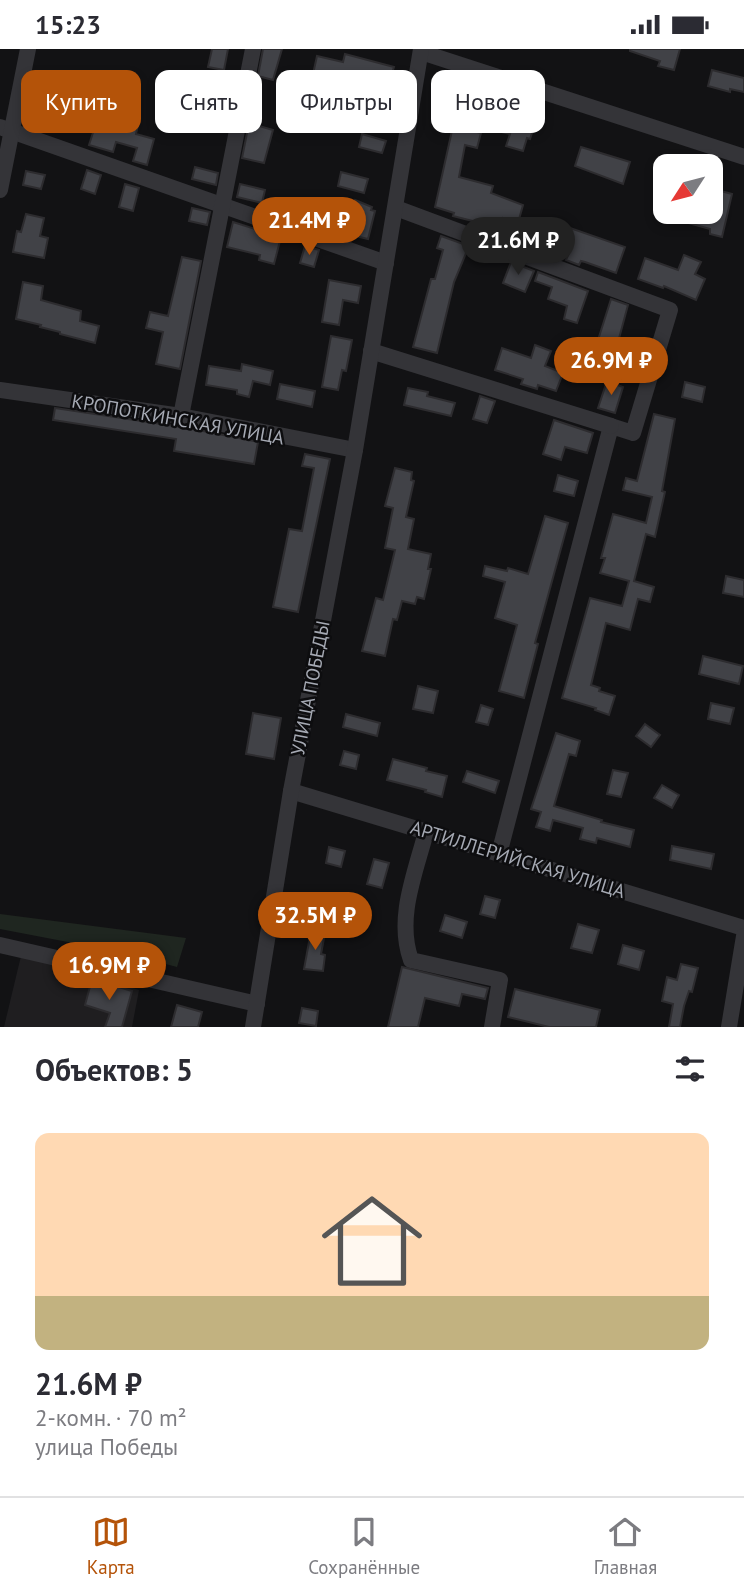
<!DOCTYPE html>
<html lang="ru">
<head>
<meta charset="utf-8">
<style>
	:root { --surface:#fff; --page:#f2f2f3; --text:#2b2b33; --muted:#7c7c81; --line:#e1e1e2; --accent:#b45309 }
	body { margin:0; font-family:"PT Sans",sans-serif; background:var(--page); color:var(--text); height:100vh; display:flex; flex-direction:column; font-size:26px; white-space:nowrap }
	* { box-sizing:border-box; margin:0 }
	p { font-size:23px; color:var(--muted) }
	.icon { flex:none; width:38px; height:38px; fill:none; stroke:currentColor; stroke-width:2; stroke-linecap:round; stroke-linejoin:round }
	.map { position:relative; height:978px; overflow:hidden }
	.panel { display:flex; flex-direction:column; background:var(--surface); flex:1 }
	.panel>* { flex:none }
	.top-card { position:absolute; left:21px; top:21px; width:704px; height:63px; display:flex; gap:14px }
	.needle { width:46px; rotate:234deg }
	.tools { position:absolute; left:653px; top:105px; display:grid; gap:14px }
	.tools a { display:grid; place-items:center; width:70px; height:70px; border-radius:14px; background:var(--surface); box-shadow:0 4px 10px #0003; font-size:35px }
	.price { position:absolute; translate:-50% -60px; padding:0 16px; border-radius:24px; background:var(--accent); color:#fff; font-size:23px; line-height:46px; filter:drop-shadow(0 2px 4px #0008) }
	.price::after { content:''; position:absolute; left:50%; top:42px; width:21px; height:16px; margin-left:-10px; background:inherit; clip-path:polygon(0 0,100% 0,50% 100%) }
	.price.current { background:#222; color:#fff }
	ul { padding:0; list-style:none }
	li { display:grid; align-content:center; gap:14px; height:371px; padding:0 35px }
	li span { display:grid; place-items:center; height:217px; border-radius:14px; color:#555 }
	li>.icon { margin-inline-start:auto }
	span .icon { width:126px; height:126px; fill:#fffc; stroke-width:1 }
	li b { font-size:30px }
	h2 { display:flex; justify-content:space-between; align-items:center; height:84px; padding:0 35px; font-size:30px }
	.chip { padding:0 24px; border-radius:14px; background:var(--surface); box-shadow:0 4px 10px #0003; font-size:24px; line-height:63px }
	.chip.current { background:var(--accent); color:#fff }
	.status { display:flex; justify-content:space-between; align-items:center; height:49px; padding:0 35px; background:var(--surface); direction:ltr }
	.status svg { height:19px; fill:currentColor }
	.menu { display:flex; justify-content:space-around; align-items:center; height:98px; border-top:2px solid var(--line); background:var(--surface); font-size:19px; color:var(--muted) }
	.menu a { display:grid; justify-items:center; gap:4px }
	.menu .current { color:var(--accent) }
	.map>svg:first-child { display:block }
</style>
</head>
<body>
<div class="status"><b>15:23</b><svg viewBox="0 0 49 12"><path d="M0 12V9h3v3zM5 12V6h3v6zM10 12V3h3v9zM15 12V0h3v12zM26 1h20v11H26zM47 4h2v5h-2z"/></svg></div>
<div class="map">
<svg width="744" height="978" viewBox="0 0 744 978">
	<rect width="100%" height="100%" fill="#121214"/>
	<!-- built -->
	<polygon fill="#1f1e20" points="21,907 61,916 139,941 132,978 4,978"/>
	<!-- green -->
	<polygon fill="#1f2620" points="0,865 186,889 177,918 120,903 0,880"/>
	<!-- building -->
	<g fill="#414247" stroke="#2d2c2f" stroke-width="2">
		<polygon points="212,0 228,0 224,21 208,18"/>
		<polygon points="263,0 282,0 273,31 258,27"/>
		<polygon points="630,0 680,0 674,21 658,17 660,12 630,2"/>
		<polygon points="345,5 394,18 383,52 334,40 337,31 313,25 317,7 343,13"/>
		<polygon points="712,21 744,29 744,43 730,40 730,43 708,37"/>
		<polygon points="217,26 234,30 224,77 199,70 205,46 211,48"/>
		<polygon points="481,61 495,64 494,69 533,81 530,90 527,89 523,102 506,97 510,85 477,77"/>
		<polygon points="38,62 55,66 52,79 35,75"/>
		<polygon points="98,68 125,77 126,73 138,76 136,85 154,90 147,116 133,112 137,99 116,93 113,103 89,96"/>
		<polygon points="249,74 273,81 264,114 242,109"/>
		<polygon points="453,77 481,84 477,99 465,96 459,128 493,137 491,144 523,156 518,174 503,169 500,179 453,167 454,164 435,158"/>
		<polygon points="362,85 386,92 382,104 359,98"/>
		<polygon points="581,98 630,113 623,135 575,117"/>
		<polygon points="195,118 218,124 216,136 192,130"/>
		<polygon points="87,121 101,126 95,145 81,140"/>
		<polygon points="26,122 45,126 41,140 23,136"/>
		<polygon points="341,123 368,130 364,144 338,137"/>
		<polygon points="125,135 139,139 133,162 119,158"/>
		<polygon points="240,135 265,141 262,154 237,148"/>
		<polygon points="710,139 732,145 722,188 710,185 710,180 685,173 688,163 710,163"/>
		<polygon points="355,151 372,158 371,161 375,162 368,190 347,185"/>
		<polygon points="192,159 210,163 207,176 189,172"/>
		<polygon points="26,165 44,169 40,187 48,189 44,209 13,203 17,182 21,183"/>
		<polygon points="550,172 625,198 616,224 585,213 581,212 579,216 566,211 569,204 551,198 553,190 545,188"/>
		<polygon points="233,173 281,188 274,215 259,211 260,206 227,198"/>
		<polygon points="441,187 469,197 454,233 437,304 413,298 431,230 435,230 443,201 437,199"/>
		<polygon points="305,197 319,201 314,218 300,214"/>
		<polygon points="684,206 701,213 695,225 705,230 696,251 664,237 663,239 638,230 645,209 678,221"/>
		<polygon points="182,208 201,212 180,320 156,315 163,283 146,279 150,263 168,267"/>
		<polygon points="511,213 534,222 525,243 503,234"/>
		<polygon points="538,223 588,242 577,274 564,270 567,257 548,250 552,238 535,232"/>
		<polygon points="329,231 361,237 358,254 343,251 339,276 322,273"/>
		<polygon points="23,233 43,237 41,251 81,262 80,272 99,277 95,294 60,285 60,283 40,278 41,276 16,270"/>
		<polygon points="611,250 628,256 617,297 598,291"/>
		<polygon points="331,287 352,291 346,322 342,321 338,341 322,338"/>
		<polygon points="535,296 551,302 545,317 563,324 556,342 538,336 537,340 521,335 523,330 495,321 502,299 531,309"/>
		<polygon points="242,315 273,322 270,336 253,332 249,348 237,345 237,341 206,336 209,317 241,322"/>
		<polygon points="607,332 623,338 615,364 598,359"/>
		<polygon points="685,333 705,338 702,353 682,348"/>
		<polygon points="280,335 315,342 312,358 277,350"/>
		<polygon points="408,339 428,343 427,347 455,354 451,367 404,356"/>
		<polygon points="480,347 495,352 487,374 473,370"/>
		<polygon points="55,359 188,379 258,393 254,415 174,402 176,390 53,371"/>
		<polygon points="654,365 675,370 662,442 665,443 655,488 646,485 634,532 654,538 650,553 638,550 630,581 606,574 591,636 600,639 599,642 615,647 609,666 595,661 596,659 562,649 590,549 622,557 629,532 600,524 605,509 601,509 613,465 646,474 652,448 623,441 626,429 637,432"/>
		<polygon points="554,371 593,384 587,404 565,398 561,411 543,405"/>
		<polygon points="305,405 330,410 298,563 273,558 289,480 302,482 314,419 302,417"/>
		<polygon points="395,419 412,423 411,431 414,432 406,468 414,470 408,500 431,505 428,520 431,520 424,550 417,548 415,555 402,552 397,571 393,570 385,607 362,602 376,549 383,551 395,501 385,499 393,459 385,457"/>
		<polygon points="558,426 578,432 574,447 554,442"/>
		<polygon points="545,467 568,474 535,594 538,595 524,649 499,642 517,576 495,569 505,533 483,527 485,517 507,522 508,519 528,525"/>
		<polygon points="726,527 744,531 744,548 723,544"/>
		<polygon points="703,607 743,617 739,635 699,625"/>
		<polygon points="418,637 438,642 433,664 413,660"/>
		<polygon points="711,654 734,659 730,675 708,670"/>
		<polygon points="481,656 493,660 488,676 476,673"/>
		<polygon points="253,664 281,669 274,710 246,705"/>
		<polygon points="346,665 380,674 377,687 343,678"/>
		<polygon points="645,675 660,686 651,698 636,687"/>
		<polygon points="556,684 580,692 576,707 569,705 554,757 602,771 601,773 634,781 630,798 597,789 596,794 580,790 583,779 553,771 550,782 536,778 541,763 531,760"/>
		<polygon points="344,702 359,706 356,720 340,716"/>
		<polygon points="393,710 427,719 426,722 447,727 442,748 425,743 426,741 387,731"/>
		<polygon points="613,721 628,724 621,748 607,745"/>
		<polygon points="467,722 499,732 495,744 463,733"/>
		<polygon points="662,736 679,746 672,759 654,749"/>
		<polygon points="672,797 714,805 711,820 670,811"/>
		<polygon points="329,798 345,802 341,818 326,814"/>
		<polygon points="374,810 389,814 382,839 367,835"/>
		<polygon points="485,847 500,851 495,869 480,865"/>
		<polygon points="445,866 467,873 462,889 440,882"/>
		<polygon points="578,875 599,881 592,904 571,899"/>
		<polygon points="311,882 325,884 321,905 325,906 323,922 304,920"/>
		<polygon points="623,896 644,902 639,921 618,915"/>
		<polygon points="681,915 698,919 692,943 689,942 684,957 680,978 669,978 673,955 662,952 667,928 677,931"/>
		<polygon points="402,918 488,939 485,950 462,945 459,957 425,949 418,978 388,978"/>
		<polygon points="92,930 132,942 122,978 105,978 110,964 85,956"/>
		<polygon points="515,940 600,961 596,978 549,978 508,968"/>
		<polygon points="177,956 202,963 198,978 171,978"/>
		<polygon points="302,959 318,962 316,977 299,974"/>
	</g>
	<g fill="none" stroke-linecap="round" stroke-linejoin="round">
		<!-- minor -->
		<g stroke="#343438" stroke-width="16">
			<polyline points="421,3 744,108"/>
			<polyline points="0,78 386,214"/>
			<polyline points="0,141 28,0"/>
			<polyline points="396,159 670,261 633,384 611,377 499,805"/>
			<polyline points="371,302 611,377"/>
			<polyline points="0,341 181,367 355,401"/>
			<polyline points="181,367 253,0"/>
			<polyline points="291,742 744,879"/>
			<path d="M426 783C415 825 396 869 411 911L500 931 492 978"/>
			<polyline points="0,896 257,955"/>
			<polyline points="253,978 291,742 355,401 421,0"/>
			<polyline points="729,978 744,887"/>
		</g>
	</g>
	<g text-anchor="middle" stroke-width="5" stroke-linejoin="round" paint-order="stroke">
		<!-- street labels -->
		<g font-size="19" fill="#a5a9b3" stroke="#0d0d0f">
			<text transform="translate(178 370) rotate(10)" y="7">КРОПОТКИНСКАЯ УЛИЦА</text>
			<text transform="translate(310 639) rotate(-79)" y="7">УЛИЦА ПОБЕДЫ</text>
			<text transform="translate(518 810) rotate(17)" y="7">АРТИЛЛЕРИЙСКАЯ УЛИЦА</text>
		</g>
	</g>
</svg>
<div class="tools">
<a><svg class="needle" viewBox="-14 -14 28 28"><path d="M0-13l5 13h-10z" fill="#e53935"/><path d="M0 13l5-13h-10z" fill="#7c7c81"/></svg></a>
</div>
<b class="price" style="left:309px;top:208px">21.4M ₽</b>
<b class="price current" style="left:518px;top:228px">21.6M ₽</b>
<b class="price" style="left:611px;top:348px">26.9M ₽</b>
<b class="price" style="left:315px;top:903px">32.5M ₽</b>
<b class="price" style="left:109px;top:953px">16.9M ₽</b>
<div class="top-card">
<a class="chip current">Купить</a>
<a class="chip">Снять</a>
<a class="chip">Фильтры</a>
<a class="chip">Новое</a>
</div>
</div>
<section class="panel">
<h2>Объектов: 5<svg class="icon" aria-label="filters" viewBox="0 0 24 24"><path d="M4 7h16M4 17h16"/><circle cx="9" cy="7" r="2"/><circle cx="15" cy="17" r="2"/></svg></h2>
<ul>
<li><span style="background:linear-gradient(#ffd9b3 75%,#c2b280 0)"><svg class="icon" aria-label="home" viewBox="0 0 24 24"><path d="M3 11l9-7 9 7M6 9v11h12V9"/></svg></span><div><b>21.6M ₽</b><p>2-комн. · 70 m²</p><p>улица Победы</p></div></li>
</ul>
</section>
<nav class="menu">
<a class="current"><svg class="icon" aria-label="map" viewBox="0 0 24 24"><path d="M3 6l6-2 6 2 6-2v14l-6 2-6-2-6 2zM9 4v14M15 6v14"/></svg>Карта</a>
<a><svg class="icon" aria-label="saved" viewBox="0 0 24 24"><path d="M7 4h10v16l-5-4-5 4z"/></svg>Сохранённые</a>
<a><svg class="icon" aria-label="home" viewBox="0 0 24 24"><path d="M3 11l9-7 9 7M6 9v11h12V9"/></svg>Главная</a>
</nav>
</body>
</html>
